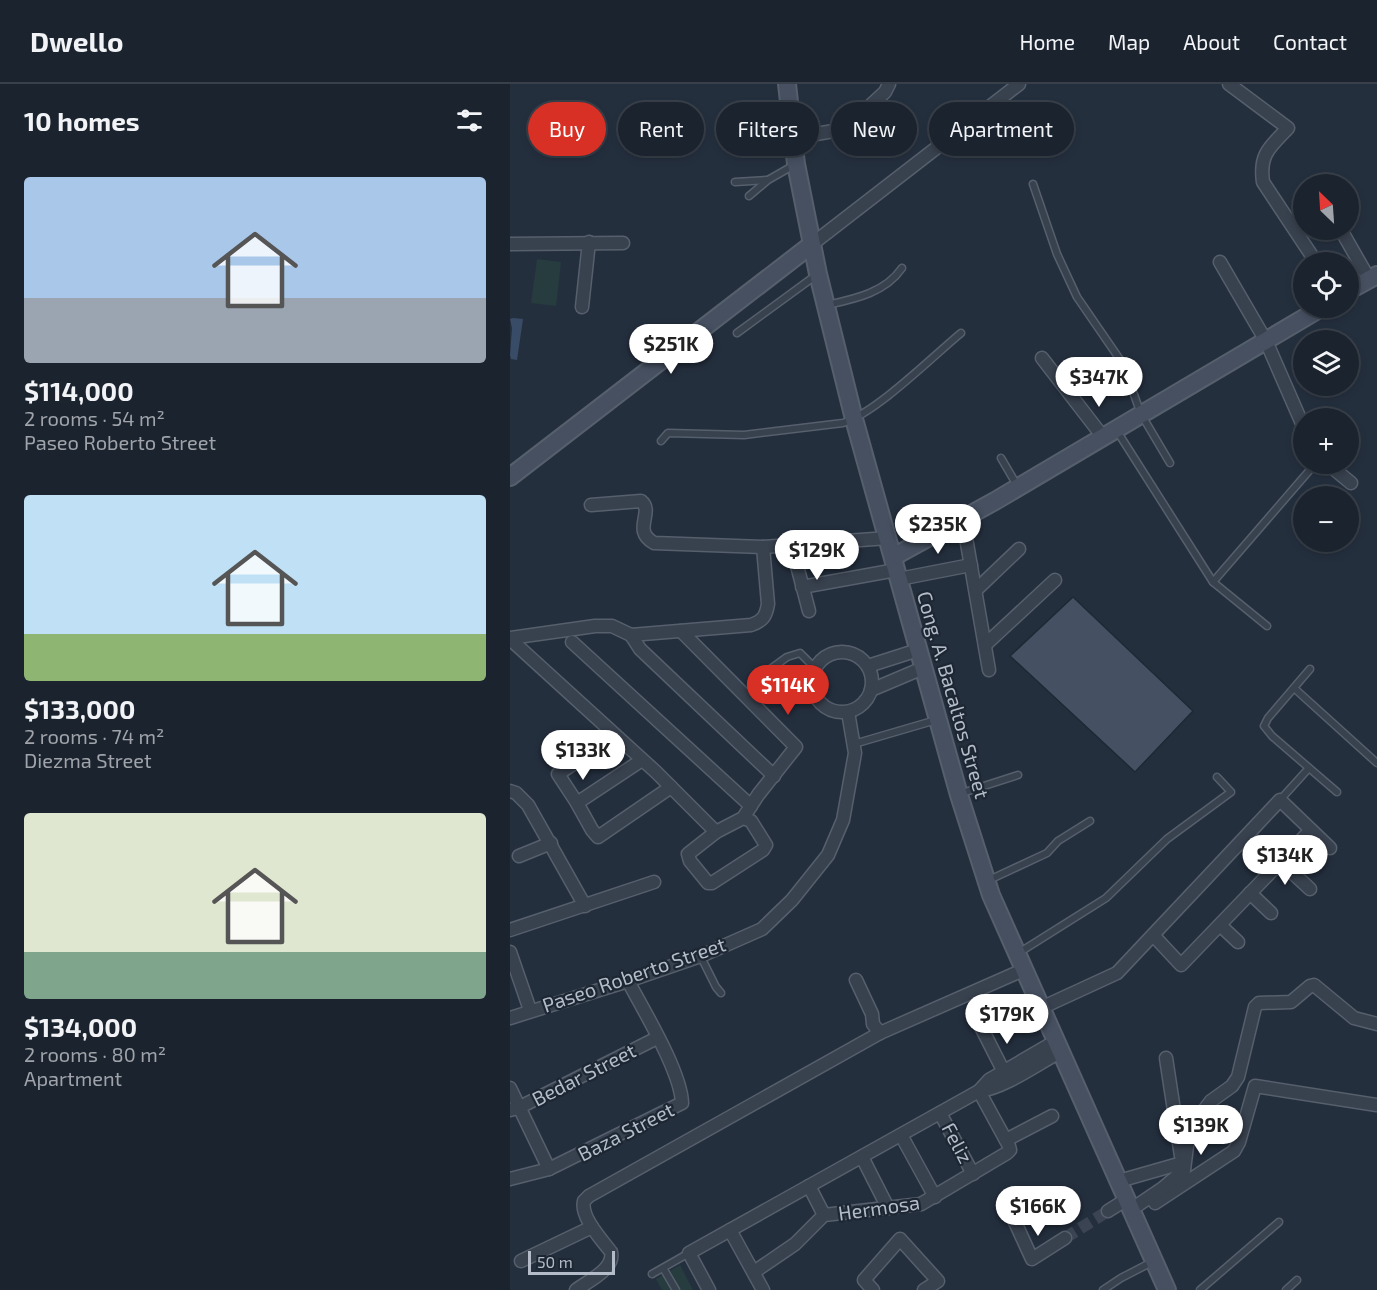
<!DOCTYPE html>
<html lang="en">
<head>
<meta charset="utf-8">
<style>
	:root { --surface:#1b232e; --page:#282f3a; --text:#f1f3f6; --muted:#a0a4aa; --line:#39404a; --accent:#d93025 }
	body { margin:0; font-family:"Exo 2",sans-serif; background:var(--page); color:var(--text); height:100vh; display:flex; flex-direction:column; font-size:22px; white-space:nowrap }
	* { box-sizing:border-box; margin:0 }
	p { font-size:20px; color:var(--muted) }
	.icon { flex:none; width:33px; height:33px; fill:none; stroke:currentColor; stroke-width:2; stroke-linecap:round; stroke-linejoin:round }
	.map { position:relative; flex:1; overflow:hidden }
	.sheet { display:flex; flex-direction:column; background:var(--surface); width:510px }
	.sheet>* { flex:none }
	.hud { position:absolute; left:18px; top:18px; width:570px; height:54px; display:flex; gap:12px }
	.needle { width:39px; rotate:335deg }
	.buttons { position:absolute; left:783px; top:90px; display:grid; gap:12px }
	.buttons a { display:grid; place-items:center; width:66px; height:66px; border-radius:50%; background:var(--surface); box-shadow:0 3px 9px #0003,0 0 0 2px var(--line); font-size:30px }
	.scale { position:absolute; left:18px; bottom:15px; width:87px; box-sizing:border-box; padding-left:6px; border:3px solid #b4bcc9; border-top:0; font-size:16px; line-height:21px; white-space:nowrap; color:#b4bcc9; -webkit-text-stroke:4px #1d2633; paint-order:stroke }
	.price { position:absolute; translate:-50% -51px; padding:0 14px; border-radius:21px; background:#fff; color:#222; font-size:20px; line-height:39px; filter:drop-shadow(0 2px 3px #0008) }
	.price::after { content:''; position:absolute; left:50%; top:36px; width:18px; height:14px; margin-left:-9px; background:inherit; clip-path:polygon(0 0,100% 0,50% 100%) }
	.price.selected { background:var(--accent); color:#fff }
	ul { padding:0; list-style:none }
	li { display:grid; align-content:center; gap:12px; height:318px; padding:0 24px }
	li span { display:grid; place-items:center; height:186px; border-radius:6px; color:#555 }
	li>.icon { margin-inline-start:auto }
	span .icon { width:108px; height:108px; fill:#fffc; stroke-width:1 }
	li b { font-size:26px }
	h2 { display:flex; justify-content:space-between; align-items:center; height:72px; padding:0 24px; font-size:26px }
	.chip { padding:0 21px; border-radius:27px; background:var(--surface); box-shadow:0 3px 9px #0003,0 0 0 2px var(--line); font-size:21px; line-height:54px }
	.chip.selected { background:var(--accent); color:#fff }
	header { display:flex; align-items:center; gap:36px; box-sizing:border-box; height:84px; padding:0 30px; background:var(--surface); border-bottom:2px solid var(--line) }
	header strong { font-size:28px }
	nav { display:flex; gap:33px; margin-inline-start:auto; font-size:21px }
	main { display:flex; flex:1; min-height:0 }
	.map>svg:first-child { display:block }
</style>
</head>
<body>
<header>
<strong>Dwello</strong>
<nav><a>Home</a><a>Map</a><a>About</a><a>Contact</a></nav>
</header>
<main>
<section class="sheet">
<h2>10 homes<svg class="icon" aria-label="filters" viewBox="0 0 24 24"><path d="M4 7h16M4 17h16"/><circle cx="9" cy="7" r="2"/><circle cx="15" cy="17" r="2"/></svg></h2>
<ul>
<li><span style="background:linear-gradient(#a9c7e8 65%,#9aa5b1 0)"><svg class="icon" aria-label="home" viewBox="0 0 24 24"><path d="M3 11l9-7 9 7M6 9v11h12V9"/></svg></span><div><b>$114,000</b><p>2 rooms · 54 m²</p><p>Paseo Roberto Street</p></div></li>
<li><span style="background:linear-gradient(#bfe0f5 75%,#8fb573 0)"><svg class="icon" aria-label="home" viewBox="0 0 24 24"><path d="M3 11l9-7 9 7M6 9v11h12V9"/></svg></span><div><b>$133,000</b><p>2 rooms · 74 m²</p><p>Diezma Street</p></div></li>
<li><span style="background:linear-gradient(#dfe7d0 75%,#7fa58c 0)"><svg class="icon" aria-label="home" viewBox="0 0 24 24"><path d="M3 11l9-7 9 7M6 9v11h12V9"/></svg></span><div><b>$134,000</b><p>2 rooms · 80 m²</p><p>Apartment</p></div></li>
</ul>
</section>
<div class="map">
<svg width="867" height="1206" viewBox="0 0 867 1206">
	<rect width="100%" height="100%" fill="#242f3e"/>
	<!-- green -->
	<g fill="#263c3f">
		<polygon points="27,175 51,178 46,222 21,219"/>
		<polygon points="170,1181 183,1206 152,1206 146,1195"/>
	</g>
	<!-- water -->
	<polygon fill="#394c67" points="3,234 13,235 7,276 1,275 0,271 2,244 0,235"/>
	<!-- building -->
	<polygon fill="#455162" stroke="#1f2835" stroke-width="1.5" points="563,513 683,627 625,688 500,572"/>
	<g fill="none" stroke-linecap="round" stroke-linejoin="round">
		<!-- street-tunnel -->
		<polyline stroke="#3a4453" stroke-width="12" stroke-dasharray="12 6" stroke-linecap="butt" points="555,1154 598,1127"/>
		<!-- lane casing -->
		<g stroke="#565f6c" stroke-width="9">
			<g id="lane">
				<polyline points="225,98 257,96"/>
				<polyline points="523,100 547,170 567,213 613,280 631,330 660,379"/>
				<polyline points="239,112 258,96 286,80"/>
				<path d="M317 221C344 215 375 209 392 184"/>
				<polyline points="227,249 305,192"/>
				<polyline points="607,347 703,498 757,542"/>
				<path d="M151 357 158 349 234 351 333 339C367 328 422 273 451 249"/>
				<polyline points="491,374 508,403"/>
				<polyline points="703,498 805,380"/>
				<polyline points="800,585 758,634 754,642 762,652 827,708"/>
				<polyline points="255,589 277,573 290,569 305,584"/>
				<polyline points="784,604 867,679"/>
				<polyline points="344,660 426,636"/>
				<polyline points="449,710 508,691"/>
				<polyline points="770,716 799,684"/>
				<polyline points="477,797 537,769 548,757 580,737"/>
				<polyline points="507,870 596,814 657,755 721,708 707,693"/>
				<polyline points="191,873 206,903 211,909"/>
				<polyline points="153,1184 166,1206"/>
				<polyline points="142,1190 179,1169"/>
				<polyline points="593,1206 611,1194 642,1178"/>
				<polyline points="690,1206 769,1138"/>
				<polyline points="776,1206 787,1196"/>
			</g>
		</g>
		<!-- street casing -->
		<g stroke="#565f6c" stroke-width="15">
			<g id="street">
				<path d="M719 0 778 44C760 63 749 70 753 98L806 178"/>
				<polyline points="283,54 335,45 375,8 379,0"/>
				<polyline points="831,146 859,195"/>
				<polyline points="0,160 113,159"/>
				<polyline points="301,161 509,0"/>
				<polyline points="710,178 756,257 794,344"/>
				<polyline points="72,223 79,158"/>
				<polyline points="532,274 593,353"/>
				<polyline points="818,380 841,399"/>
				<path d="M81 421 131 417C145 428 121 446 144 459L253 463 378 454"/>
				<polyline points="455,448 479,586"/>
				<polyline points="285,474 299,527"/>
				<polyline points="389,495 461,481"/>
				<polyline points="292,503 386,486"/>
				<polyline points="466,506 509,465"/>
				<polyline points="171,547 286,663 248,711 233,734 206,748 178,770 180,777 198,799 202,799 253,766 256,761 241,737 233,734"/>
				<polyline points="121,551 130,565 264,692"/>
				<path d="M0 554 85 542H102L121 551 241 541C253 537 256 532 258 520L253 463"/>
				<polyline points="0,555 146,688 206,748"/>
				<polyline points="62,558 241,722"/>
				<polyline points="475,561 545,496"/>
				<circle cx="332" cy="598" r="30"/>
				<polyline points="358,582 408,566"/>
				<polyline points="361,606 413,584"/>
				<polyline points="106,652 48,690 67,719 132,676"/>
				<polyline points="0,707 6,709 18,721 75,822"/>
				<polyline points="67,719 82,746 88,753 161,703"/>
				<polyline points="9,772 41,759"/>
				<polyline points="771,778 800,805"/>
				<polyline points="740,809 761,829"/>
				<polyline points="710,841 728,858"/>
				<polyline points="0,846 144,798"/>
				<polyline points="643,851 671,881 801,746"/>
				<polyline points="0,868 20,926"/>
				<polyline points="346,896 362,930 363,940 370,949"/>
				<polyline points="531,924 607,889 770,716 820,764"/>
				<polyline points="0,934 118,897 191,872 252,845 282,816 318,771 333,736 345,669 338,628"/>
				<polyline points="656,974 671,1072"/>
				<polyline points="498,996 469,939 502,930"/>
				<polyline points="0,1004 39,1085"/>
				<path d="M470 1007C496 1003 527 980 550 968"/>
				<polyline points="0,1026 8,1024 147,954"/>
				<polyline points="430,1029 463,1090"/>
				<polyline points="391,1051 425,1113"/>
				<polyline points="496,1056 542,1032"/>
				<polyline points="352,1073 378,1124"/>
				<path d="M0 1095 39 1085 172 1019C171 988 134 927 118 897"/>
				<polyline points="609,1097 672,1079 674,1086"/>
				<polyline points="299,1102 314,1131"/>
				<polyline points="645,1119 724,1067 729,1058 745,1002 867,1021"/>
				<polyline points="622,1125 653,1104 674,1086 679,1046 701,1017 722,1002 728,993 745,923 749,919 781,918 800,902 804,901 844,934 867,940"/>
				<polyline points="598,1127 617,1115"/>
				<polyline points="505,1138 522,1175 555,1154"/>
				<polyline points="220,1146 253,1206"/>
				<polyline points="11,1177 82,1143"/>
				<polyline points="244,1188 285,1160 314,1131 411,1120 497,1069 500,1066 499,1062 469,1007"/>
				<path d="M66 1206C78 1197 105 1185 101 1168 92 1156 70 1133 74 1117L79 1112 370 949 513 886"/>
				<polyline points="199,1206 179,1169 469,1007 479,996 546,957"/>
				<polyline points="363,1206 354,1196 390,1155 428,1197 414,1206"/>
			</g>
		</g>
		<!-- secondary casing -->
		<g stroke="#565f6c" stroke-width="20">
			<g id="secondary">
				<polyline points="277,0 286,80 308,190 344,335 449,711 481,811 657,1206"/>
				<polyline points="838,207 867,191"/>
				<polyline points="0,393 301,161"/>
				<polyline points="383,473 485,417 811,224"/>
			</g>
		</g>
		<!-- lane -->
		<use href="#lane" stroke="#38414e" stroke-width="6"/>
		<!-- street -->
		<use href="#street" stroke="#38414e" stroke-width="12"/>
		<!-- secondary -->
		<use href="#secondary" stroke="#465061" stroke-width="16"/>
	</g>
	<g text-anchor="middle" stroke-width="4.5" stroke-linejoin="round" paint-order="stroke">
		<!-- street labels -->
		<g font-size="20" fill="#b4bcc9" stroke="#1d2633">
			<text transform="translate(443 611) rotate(74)" y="7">Cong. A. Bacaltos Street</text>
			<text transform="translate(124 891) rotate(-19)" y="7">Paseo Roberto Street</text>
			<text transform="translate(74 991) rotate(-27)" y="7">Bedar Street</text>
			<text transform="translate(116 1048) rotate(-27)" y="7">Baza Street</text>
			<text transform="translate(447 1059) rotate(62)" y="7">Feliz</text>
			<text transform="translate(369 1124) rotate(-8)" y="7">Hermosa</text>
		</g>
	</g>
</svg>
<div class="buttons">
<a><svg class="needle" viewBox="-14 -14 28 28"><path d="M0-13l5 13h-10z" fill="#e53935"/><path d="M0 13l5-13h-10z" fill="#a0a4aa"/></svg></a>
<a><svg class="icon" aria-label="locate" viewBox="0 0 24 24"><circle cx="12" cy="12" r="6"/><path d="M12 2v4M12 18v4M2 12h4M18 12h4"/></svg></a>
<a><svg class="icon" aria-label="layers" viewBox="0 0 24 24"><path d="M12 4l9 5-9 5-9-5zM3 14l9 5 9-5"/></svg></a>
<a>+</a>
<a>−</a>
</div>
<div class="scale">50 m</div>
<b class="price" style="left:161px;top:291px">$251K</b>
<b class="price" style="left:589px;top:324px">$347K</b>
<b class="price" style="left:428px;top:471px">$235K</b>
<b class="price" style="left:307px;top:497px">$129K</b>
<b class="price selected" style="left:278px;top:632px">$114K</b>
<b class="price" style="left:73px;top:697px">$133K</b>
<b class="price" style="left:775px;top:802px">$134K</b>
<b class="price" style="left:497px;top:961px">$179K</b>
<b class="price" style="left:691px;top:1072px">$139K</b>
<b class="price" style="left:528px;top:1153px">$166K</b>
<div class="hud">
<a class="chip selected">Buy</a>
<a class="chip">Rent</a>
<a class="chip">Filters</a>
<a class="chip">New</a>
<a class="chip">Apartment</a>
</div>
</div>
</main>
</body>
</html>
